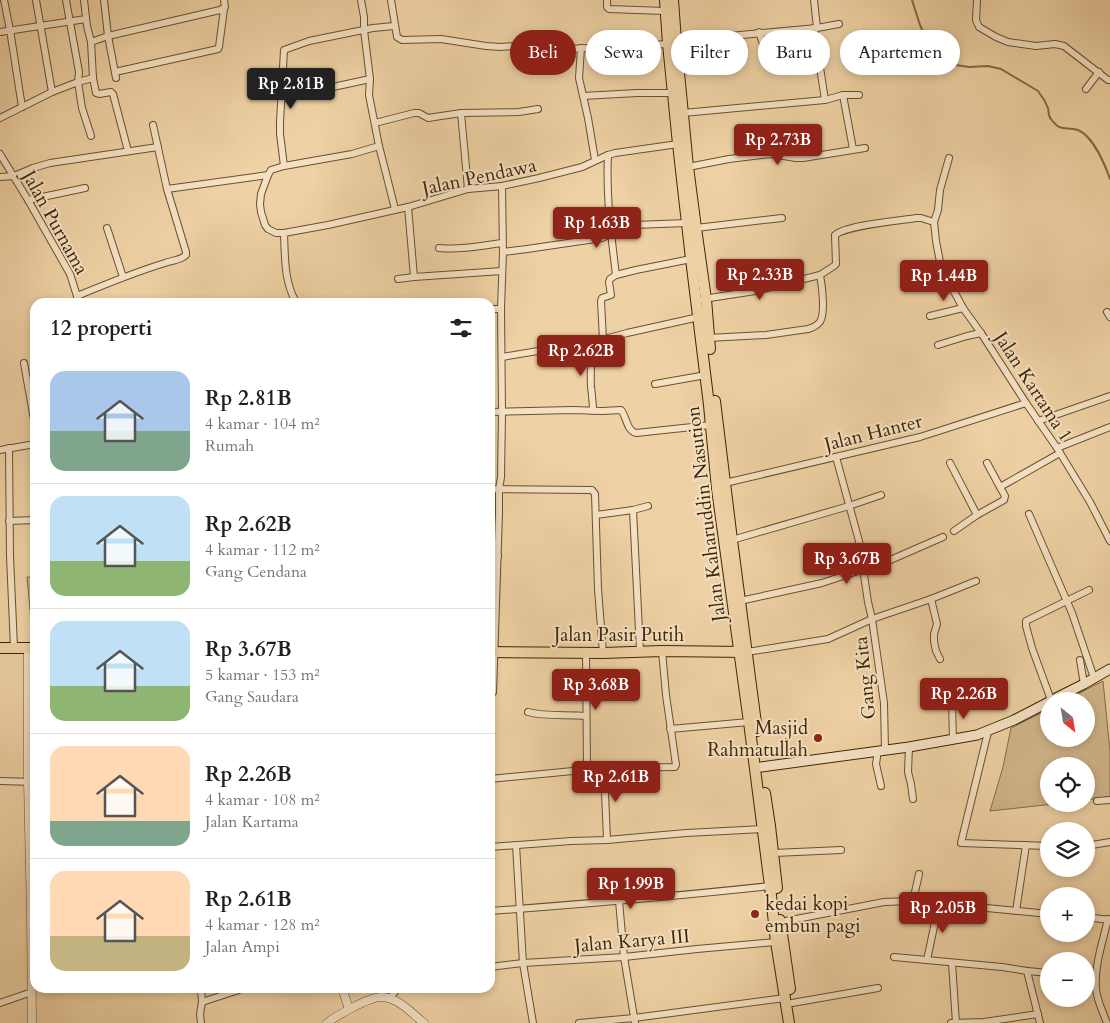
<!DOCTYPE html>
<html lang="id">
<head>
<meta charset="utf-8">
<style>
	:root { --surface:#fff; --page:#f2f2f2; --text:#202124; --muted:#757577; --line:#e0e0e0; --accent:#8f2418 }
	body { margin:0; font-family:Cardo,serif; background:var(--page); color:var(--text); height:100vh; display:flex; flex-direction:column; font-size:19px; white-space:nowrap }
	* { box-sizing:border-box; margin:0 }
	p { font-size:16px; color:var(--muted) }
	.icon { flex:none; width:28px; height:28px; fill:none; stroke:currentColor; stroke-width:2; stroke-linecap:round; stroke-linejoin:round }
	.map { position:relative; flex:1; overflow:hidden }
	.side { position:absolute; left:30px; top:298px; width:465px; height:695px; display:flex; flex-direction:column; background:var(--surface); border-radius:15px; box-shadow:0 2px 8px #0003 }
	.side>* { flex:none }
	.hud { position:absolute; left:510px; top:30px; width:475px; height:45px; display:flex; gap:10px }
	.needle { width:32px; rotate:150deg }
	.controls { position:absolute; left:1040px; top:692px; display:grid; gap:10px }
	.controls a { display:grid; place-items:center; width:55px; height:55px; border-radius:50%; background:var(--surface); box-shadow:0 2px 8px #0003; font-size:25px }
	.price { position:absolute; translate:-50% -42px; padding:0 11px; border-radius:5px; background:var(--accent); color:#fff; font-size:16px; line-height:32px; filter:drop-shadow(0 1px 2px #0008) }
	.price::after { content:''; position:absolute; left:50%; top:30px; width:15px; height:11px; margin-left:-8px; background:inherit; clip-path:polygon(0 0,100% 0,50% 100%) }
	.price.selected { background:#222; color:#fff }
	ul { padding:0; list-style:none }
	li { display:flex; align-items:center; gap:15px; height:125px; padding:0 20px }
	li+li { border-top:1px solid var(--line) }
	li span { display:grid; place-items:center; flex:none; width:140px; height:100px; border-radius:15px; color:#555 }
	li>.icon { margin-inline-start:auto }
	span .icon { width:60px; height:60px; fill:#fffc; stroke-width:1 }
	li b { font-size:21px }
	h2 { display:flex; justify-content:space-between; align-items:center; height:60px; padding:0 20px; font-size:21px }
	.chip { padding:0 18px; border-radius:22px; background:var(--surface); box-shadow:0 2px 8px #0003; font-size:18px; line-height:45px }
	.chip.selected { background:var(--accent); color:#fff }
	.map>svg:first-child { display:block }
</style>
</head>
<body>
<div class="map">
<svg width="1110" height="1023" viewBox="0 0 1110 1023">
	<rect width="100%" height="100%" fill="#eed1a4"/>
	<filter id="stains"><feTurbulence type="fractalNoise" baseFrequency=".004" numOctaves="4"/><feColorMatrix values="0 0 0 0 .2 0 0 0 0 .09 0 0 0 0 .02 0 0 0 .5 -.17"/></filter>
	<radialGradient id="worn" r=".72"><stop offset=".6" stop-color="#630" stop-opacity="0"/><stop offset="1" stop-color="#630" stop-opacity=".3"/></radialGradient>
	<!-- green -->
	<g fill="#d0b489" stroke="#886c47">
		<polygon points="27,577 35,577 35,631 32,631"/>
		<polygon points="1103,681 1110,751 1110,797 1086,800 1086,766 1049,766 1049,804 1054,804 990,811 1003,767 1011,728 1049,709 1049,739 1086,739 1086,701 1064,701"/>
	</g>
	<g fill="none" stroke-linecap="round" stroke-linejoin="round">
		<!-- stream -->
		<path stroke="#846944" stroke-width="2" d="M912 0 920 25 928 43 949 64 969 67 988 66 1001 69 1038 91C1042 96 1046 103 1048 108 1049 112 1048 116 1051 119 1061 133 1066 126 1078 130 1093 136 1105 165 1110 179"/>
		<!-- minor casing -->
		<g stroke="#6b502d" stroke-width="8">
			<g id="minor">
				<polyline points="4,0 10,30 22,107"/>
				<polyline points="36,0 52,92"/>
				<polyline points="84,0 87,26 91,42 93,78 96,93 99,94 111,92 113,94 128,151"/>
				<polyline points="104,0 108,36 116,78"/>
				<polyline points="361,0 364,17 364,30 370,79 369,95 379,146 352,154 284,166 271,170 268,175 261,194 260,204 261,212 265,225 268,229 276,233 284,233 328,225 408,207 468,189 502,186 539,178 582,167 608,155 615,153 678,144"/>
				<polyline points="391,0 397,37 402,40 441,39 486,46 501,47 550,43 568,49 668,44"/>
				<polyline points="607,0 607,7 609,9 665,11"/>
				<polyline points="814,0 817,28"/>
				<polyline points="977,0 976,20 979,27 996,37 1008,42 1036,46 1055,44 1064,46 1108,80 1110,80"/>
				<polyline points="814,28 825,100"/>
				<polyline points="0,32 86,19"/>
				<polyline points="759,32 765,50"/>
				<polyline points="676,41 817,28 839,24"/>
				<polyline points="91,42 108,36 220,10 225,7 224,0"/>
				<polyline points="581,48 579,78 588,118 595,160"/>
				<polyline points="115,72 218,49 219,47 224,9"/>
				<polyline points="1086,89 1099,72"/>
				<polyline points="843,95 853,149"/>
				<polyline points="583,96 637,93 673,93"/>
				<polyline points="282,98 370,79"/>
				<polyline points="461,113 468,189"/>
				<polyline points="683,113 825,100 843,95 859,95"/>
				<polyline points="0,118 52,92 78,82 79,72 66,0"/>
				<polyline points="375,123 414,113 419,113 428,118 461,113 519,112 538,109"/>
				<polyline points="91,136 82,108 78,82 93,78"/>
				<polyline points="379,146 395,209"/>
				<polyline points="0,154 28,200 70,274 77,296 80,302"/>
				<path d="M608 155C606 195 611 235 616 275"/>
				<polyline points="949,158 940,190 938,210 934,222 936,241 940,262 944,273 963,308 981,333 1026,403 1057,448 1090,502 1110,541"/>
				<polyline points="284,166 280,134 280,122 284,50 309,41 373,28 394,26"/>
				<polyline points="688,167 729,159 771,154 796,158 803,158 865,148"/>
				<polyline points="0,177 14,176 33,168 50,163 158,147"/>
				<polyline points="167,189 268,175"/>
				<polyline points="28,200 85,188"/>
				<polyline points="408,207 414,277"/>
				<polyline points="107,228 123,277"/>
				<polyline points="696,228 782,218"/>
				<path d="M284 233C285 256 284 282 296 302"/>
				<path d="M439 248C460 250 481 246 502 243"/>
				<polyline points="503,252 527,249 602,238 617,230 634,225 687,223"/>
				<polyline points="398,279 414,277 502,271"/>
				<path d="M77 296C106 284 135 272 165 263 172 260 180 261 186 255V252L167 189 153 125"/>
				<path d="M703 299 755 291 820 275 834 266 836 264 835 235C847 225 898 221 916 218H921L934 222"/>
				<polyline points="490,309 501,309"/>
				<polyline points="1107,312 1110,317"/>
				<polyline points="930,316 963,308"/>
				<path d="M708 338 766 335 808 329C812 328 816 326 819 323 826 316 822 285 820 275"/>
				<polyline points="603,340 601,301 602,298 611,295 609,282 610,279 616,275 636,270 691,259"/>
				<path d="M591 342C592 357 590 372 591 387 592 395 593 403 593 411"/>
				<polyline points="938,345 967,336 981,333"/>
				<polyline points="502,357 597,341 627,333 699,317"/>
				<polyline points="24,363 35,425"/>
				<polyline points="655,384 706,375"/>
				<path d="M490 412 572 410 603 411 621 410C627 417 626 430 636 433L711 425"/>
				<polyline points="1038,421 1110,396"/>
				<polyline points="9,448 10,556 14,648"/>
				<polyline points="1057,448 1110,427"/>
				<polyline points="0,450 35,444"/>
				<polyline points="836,457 859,541 868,602 872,619 884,703 885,750"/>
				<polyline points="950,463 977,515"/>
				<polyline points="987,463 1000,487"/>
				<polyline points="725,483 920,437 1026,403"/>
				<polyline points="490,489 592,490 595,494 598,589 603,653"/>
				<polyline points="633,510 640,651"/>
				<polyline points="1029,514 1072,613 1094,678"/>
				<polyline points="596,515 633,510 648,506"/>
				<polyline points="9,521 35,520"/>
				<polyline points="954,531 977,515 1004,500 1005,496 1000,487 1060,453"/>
				<polyline points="732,540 849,506 881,495"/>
				<polyline points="490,556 498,556"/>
				<polyline points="931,599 937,624 934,634 934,641 936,651 940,659"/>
				<polyline points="740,601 822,583 888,561 943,537"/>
				<polyline points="586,652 587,769"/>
				<polyline points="747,652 828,639 872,619 931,599 976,581"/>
				<polyline points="1080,660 1084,684"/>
				<polyline points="493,692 499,513 499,489 501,477 502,412 501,309 503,252 502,186"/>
				<polyline points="1051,700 1032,648 1026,626 1026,621 1089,590"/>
				<polyline points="952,702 953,740"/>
				<path d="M528 712C547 717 566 714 586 716"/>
				<polyline points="670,729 749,722"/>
				<polyline points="988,732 961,843 1049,846"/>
				<polyline points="909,747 908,772 911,784 913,799"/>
				<polyline points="878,750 876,764 881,786"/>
				<polyline points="604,768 607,840"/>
				<polyline points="490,779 604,768 675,767 676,765 666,695 662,651"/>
				<polyline points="0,781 35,782"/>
				<polyline points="1097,801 1110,800"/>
				<polyline points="516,845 523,963 533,1023"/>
				<polyline points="1086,846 1110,842"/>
				<polyline points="490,847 571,841 607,840 686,833 763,829"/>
				<polyline points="774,853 841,850"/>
				<polyline points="619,901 624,957 635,1023"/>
				<polyline points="913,901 919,874"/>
				<path d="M490 911C584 904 677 896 770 886"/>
				<polyline points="1016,911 1026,845"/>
				<polyline points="1086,917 1110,920"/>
				<polyline points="781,922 884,902 913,901 1049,914"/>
				<polyline points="894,957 1002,967 1027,971 1040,1023"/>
				<polyline points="927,960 939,903"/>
				<polyline points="952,963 956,1023"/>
				<polyline points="490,967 523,963 624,957 697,949 776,942"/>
				<polyline points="1027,971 1049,973"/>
				<polyline points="390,998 398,988"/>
				<polyline points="202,1002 245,988"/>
				<polyline points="0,1003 32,992"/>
				<polyline points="792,1003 878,988"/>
				<polyline points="201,1023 200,1014 202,1002 201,988"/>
				<polyline points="579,1023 634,1018 785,998"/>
				<polyline points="951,1023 984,1022 1038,1014"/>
				<path d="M1107 1023C1103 1012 1097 1001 1096 989 1094 966 1103 941 1108 919"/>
			</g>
		</g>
		<!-- tertiary casing -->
		<g stroke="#6b502d" stroke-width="9">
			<g id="tertiary">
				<polyline points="28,648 28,781 31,911 32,1023"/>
				<polyline points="342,988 349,1009"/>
				<path d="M327 1023C336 1016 369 997 381 997 386 997 392 999 396 1001 406 1006 415 1016 424 1023"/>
			</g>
		</g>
		<!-- secondary casing -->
		<g stroke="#3f2505" stroke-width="11">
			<g id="secondary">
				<polyline points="1050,701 1084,684 1110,669"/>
				<polyline points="761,767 909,747 977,735 1014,720 1049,702"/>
			</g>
		</g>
		<!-- trunk casing -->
		<g stroke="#3f2505" stroke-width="12">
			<g id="trunk">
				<polyline points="665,0 668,44 678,144 691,259 709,405 717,489 749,722 770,886 776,942 789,1023"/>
				<polyline points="673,0 676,41 688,167 696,228 706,299 710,349"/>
				<polyline points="715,401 732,540 757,731"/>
				<polyline points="0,648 35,648"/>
				<polyline points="490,652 603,653 662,651 746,652"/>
				<polyline points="765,793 770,826 777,888"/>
				<polyline points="780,920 790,989"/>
			</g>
		</g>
		<!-- minor -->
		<use href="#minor" stroke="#f4e1c4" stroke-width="6"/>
		<!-- tertiary -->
		<use href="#tertiary" stroke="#f4e1c4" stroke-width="8"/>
		<!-- secondary -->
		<use href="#secondary" stroke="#f4e1c4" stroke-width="9"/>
		<!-- trunk -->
		<use href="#trunk" stroke="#eed1a4" stroke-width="10"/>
	</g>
	<!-- markers -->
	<g fill="#8f2418" stroke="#f4e1c4" stroke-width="2">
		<circle cx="818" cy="738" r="5"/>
		<circle cx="755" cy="914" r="5"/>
	</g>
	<g text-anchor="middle" stroke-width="4" stroke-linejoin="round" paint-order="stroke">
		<!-- street labels -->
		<g font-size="19" fill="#3f2505" stroke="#f4e1c4">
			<text transform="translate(479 176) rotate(-12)" y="7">Jalan Pendawa</text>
			<text transform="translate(56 222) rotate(61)" y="7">Jalan Purnama</text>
			<text transform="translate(1034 386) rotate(57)" y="7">Jalan Kartama 1</text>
			<text transform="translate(873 432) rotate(-14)" y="7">Jalan Hanter</text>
			<text transform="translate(705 514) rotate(-97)" y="7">Jalan Kaharuddin Nasution</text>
			<text x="619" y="641">Jalan Pasir Putih</text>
			<text transform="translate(864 678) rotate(-96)" y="7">Gang Kita</text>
			<text transform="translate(632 940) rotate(-5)" y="7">Jalan Karya III</text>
		</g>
		<!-- poi labels -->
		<g font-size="19" fill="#3f2505" stroke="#f4e1c4" text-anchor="end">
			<text x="808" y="734">Masjid<tspan x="808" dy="22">Rahmatullah</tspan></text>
			<text x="765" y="910" text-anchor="start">kedai kopi<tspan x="765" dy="22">embun pagi</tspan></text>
		</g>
	</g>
	<rect width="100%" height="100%" filter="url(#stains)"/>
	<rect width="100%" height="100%" fill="url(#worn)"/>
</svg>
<div class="controls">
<a><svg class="needle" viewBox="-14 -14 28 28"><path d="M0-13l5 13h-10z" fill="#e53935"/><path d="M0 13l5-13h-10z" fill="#757577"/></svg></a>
<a><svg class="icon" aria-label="locate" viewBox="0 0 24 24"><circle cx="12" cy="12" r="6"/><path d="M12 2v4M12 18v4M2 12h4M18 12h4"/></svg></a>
<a><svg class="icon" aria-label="layers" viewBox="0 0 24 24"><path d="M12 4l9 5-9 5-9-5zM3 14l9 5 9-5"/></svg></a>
<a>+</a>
<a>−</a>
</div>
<b class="price selected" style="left:291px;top:110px">Rp 2.81B</b>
<b class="price" style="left:778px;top:166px">Rp 2.73B</b>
<b class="price" style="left:597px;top:249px">Rp 1.63B</b>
<b class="price" style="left:760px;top:301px">Rp 2.33B</b>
<b class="price" style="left:944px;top:302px">Rp 1.44B</b>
<b class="price" style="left:581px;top:377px">Rp 2.62B</b>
<b class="price" style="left:847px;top:585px">Rp 3.67B</b>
<b class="price" style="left:596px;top:711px">Rp 3.68B</b>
<b class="price" style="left:964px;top:720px">Rp 2.26B</b>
<b class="price" style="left:616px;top:803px">Rp 2.61B</b>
<b class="price" style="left:631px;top:910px">Rp 1.99B</b>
<b class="price" style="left:943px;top:934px">Rp 2.05B</b>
<div class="hud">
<a class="chip selected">Beli</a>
<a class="chip">Sewa</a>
<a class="chip">Filter</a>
<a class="chip">Baru</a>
<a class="chip">Apartemen</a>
</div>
<section class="side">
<h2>12 properti<svg class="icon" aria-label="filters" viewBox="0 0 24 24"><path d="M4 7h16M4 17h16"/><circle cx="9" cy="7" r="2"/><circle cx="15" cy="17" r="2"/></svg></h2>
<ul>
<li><span style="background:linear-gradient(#a9c7e8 60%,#7fa58c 0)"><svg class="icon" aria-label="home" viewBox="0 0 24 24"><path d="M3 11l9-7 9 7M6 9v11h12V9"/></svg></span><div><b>Rp 2.81B</b><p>4 kamar · 104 m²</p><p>Rumah</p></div></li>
<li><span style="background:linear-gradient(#bfe0f5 65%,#8fb573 0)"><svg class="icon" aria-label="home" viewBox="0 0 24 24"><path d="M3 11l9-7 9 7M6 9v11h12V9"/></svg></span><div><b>Rp 2.62B</b><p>4 kamar · 112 m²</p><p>Gang Cendana</p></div></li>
<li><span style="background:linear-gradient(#bfe0f5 65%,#8fb573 0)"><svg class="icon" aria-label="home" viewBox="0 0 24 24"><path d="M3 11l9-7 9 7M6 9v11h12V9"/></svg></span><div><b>Rp 3.67B</b><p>5 kamar · 153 m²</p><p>Gang Saudara</p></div></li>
<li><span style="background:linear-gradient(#ffd9b3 75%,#7fa58c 0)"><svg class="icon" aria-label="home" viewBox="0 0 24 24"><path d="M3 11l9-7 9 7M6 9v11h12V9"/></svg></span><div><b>Rp 2.26B</b><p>4 kamar · 108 m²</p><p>Jalan Kartama</p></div></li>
<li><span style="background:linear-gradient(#ffd9b3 65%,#c2b280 0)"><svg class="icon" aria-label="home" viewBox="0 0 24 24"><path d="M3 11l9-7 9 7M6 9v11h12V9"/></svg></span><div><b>Rp 2.61B</b><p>4 kamar · 128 m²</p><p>Jalan Ampi</p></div></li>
</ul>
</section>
</div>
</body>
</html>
